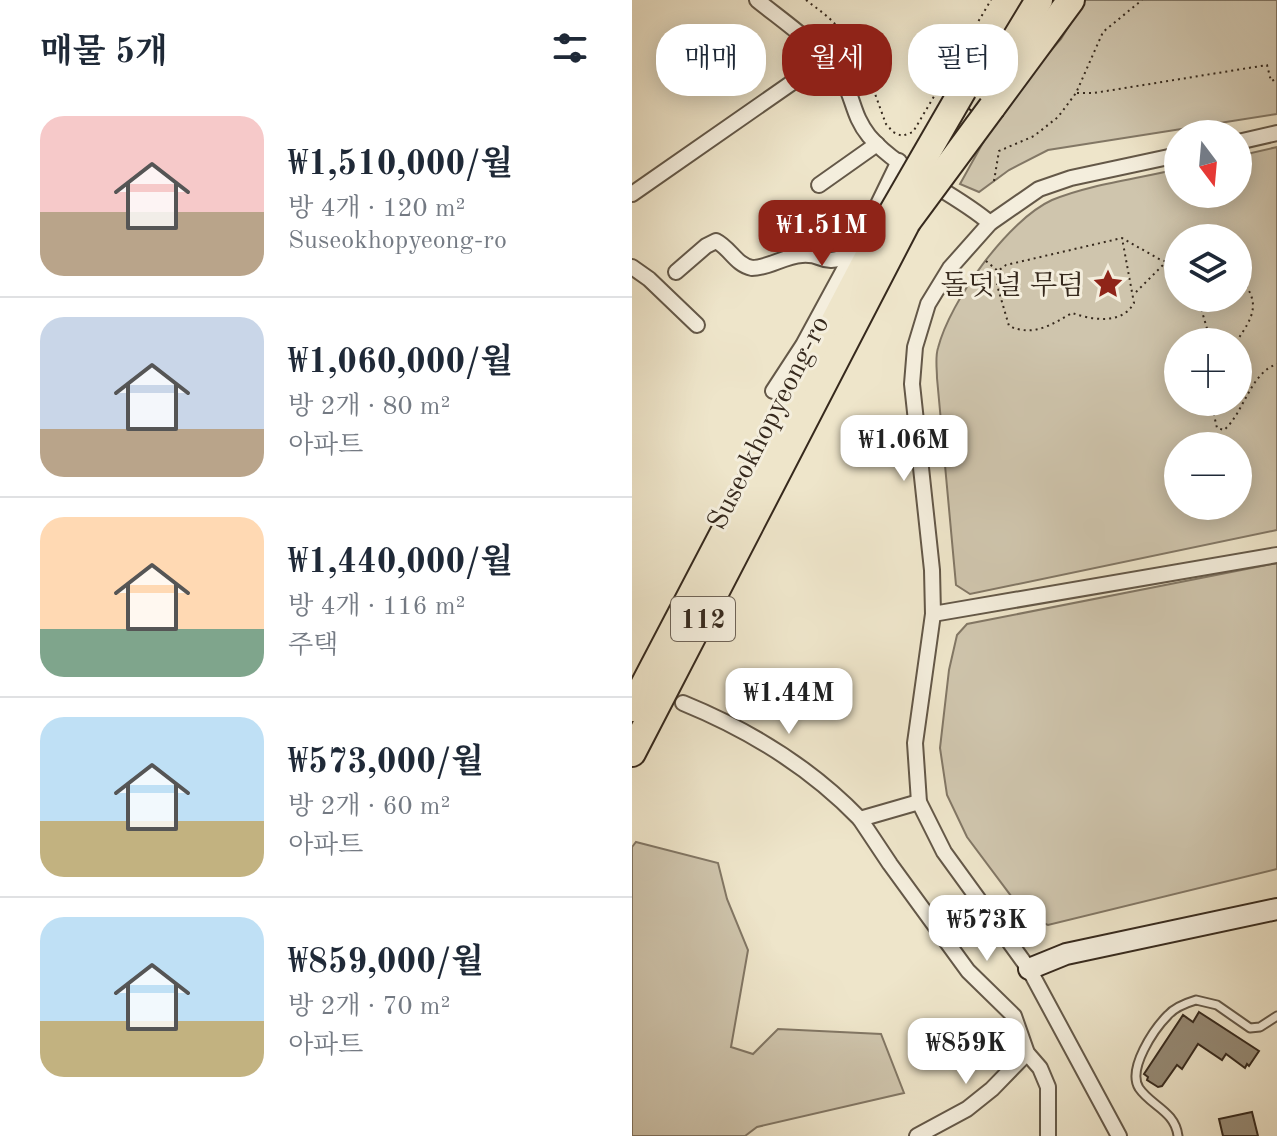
<!DOCTYPE html>
<html lang="ko">
<head>
<meta charset="utf-8">
<style>
	:root { --surface:#fff; --page:#f2f2f3; --text:#1f2937; --muted:#747a83; --line:#e0e1e3; --accent:#8f2418 }
	body { margin:0; font-family:"Old Standard TT","Noto Serif KR",serif; background:var(--page); color:var(--text); height:100vh; display:flex; flex-direction:column; font-size:30px; white-space:nowrap }
	* { box-sizing:border-box; margin:0 }
	p { font-size:26px; color:var(--muted) }
	.icon { flex:none; width:44px; height:44px; fill:none; stroke:currentColor; stroke-width:2; stroke-linecap:round; stroke-linejoin:round }
	.map { position:relative; flex:1; overflow:hidden }
	.drawer { display:flex; flex-direction:column; background:var(--surface); width:632px }
	.drawer>* { flex:none }
	.guide { position:absolute; left:24px; top:24px; width:500px; height:72px; display:flex; gap:16px }
	.needle { width:52px; rotate:164deg }
	.tools { position:absolute; left:532px; top:120px; display:grid; gap:16px }
	.tools a { display:grid; place-items:center; width:88px; height:88px; border-radius:50%; background:var(--surface); box-shadow:0 4px 20px #0003; font-size:40px }
	.price { position:absolute; translate:-50% -68px; padding:0 18px; border-radius:16px; background:#fff; color:#222; font-size:26px; line-height:52px; filter:drop-shadow(0 2px 4px #0008) }
	.price::after { content:''; position:absolute; left:50%; top:48px; width:24px; height:18px; margin-left:-12px; background:inherit; clip-path:polygon(0 0,100% 0,50% 100%) }
	.price.current { background:var(--accent); color:#fff }
	ul { padding:0; list-style:none }
	li { display:flex; align-items:center; gap:24px; height:200px; padding:0 40px }
	li+li { border-top:2px solid var(--line) }
	li span { display:grid; place-items:center; flex:none; width:224px; height:160px; border-radius:24px; color:#555 }
	li>.icon { margin-inline-start:auto }
	span .icon { width:96px; height:96px; fill:#fffc; stroke-width:1 }
	li b { font-size:34px }
	h2 { display:flex; justify-content:space-between; align-items:center; height:96px; padding:0 40px; font-size:34px }
	.tag { padding:0 28px; border-radius:32px; background:var(--surface); box-shadow:0 4px 20px #0003; font-size:28px; line-height:72px }
	.tag.current { background:var(--accent); color:#fff }
	main { display:flex; flex:1; min-height:0 }
	.map>svg:first-child { display:block }
</style>
</head>
<body>
<main>
<section class="drawer">
<h2>매물 5개<svg class="icon" aria-label="filters" viewBox="0 0 24 24"><path d="M4 7h16M4 17h16"/><circle cx="9" cy="7" r="2"/><circle cx="15" cy="17" r="2"/></svg></h2>
<ul>
<li><span style="background:linear-gradient(#f6c9c9 60%,#b9a48a 0)"><svg class="icon" aria-label="home" viewBox="0 0 24 24"><path d="M3 11l9-7 9 7M6 9v11h12V9"/></svg></span><div><b>₩1,510,000/월</b><p>방 4개 · 120 m²</p><p>Suseokhopyeong-ro</p></div></li>
<li><span style="background:linear-gradient(#c9d6e8 70%,#b9a48a 0)"><svg class="icon" aria-label="home" viewBox="0 0 24 24"><path d="M3 11l9-7 9 7M6 9v11h12V9"/></svg></span><div><b>₩1,060,000/월</b><p>방 2개 · 80 m²</p><p>아파트</p></div></li>
<li><span style="background:linear-gradient(#ffd9b3 70%,#7fa58c 0)"><svg class="icon" aria-label="home" viewBox="0 0 24 24"><path d="M3 11l9-7 9 7M6 9v11h12V9"/></svg></span><div><b>₩1,440,000/월</b><p>방 4개 · 116 m²</p><p>주택</p></div></li>
<li><span style="background:linear-gradient(#bfe0f5 65%,#c2b280 0)"><svg class="icon" aria-label="home" viewBox="0 0 24 24"><path d="M3 11l9-7 9 7M6 9v11h12V9"/></svg></span><div><b>₩573,000/월</b><p>방 2개 · 60 m²</p><p>아파트</p></div></li>
<li><span style="background:linear-gradient(#bfe0f5 65%,#c2b280 0)"><svg class="icon" aria-label="home" viewBox="0 0 24 24"><path d="M3 11l9-7 9 7M6 9v11h12V9"/></svg></span><div><b>₩859,000/월</b><p>방 2개 · 70 m²</p><p>아파트</p></div></li>
</ul>
</section>
<div class="map">
<svg width="645" height="1136" viewBox="0 0 645 1136">
	<rect width="100%" height="100%" fill="#eee5ca"/>
	<filter id="stains"><feTurbulence type="fractalNoise" baseFrequency=".0025" numOctaves="4"/><feColorMatrix values="0 0 0 0 .2 0 0 0 0 .09 0 0 0 0 .02 0 0 0 .5 -.17"/></filter>
	<radialGradient id="worn" r=".72"><stop offset=".6" stop-color="#630" stop-opacity="0"/><stop offset="1" stop-color="#630" stop-opacity=".3"/></radialGradient>
	<!-- green -->
	<g fill="#cfc5ad" stroke="#827765" stroke-width="2" fill-rule="evenodd">
		<polygon points="453,0 645,0 645,114 416,150 377,170 347,192 328,184 373,103 429,39"/>
		<path d="M645 147V530L338 594 324 585 305 378C305 369 303 357 306 348 318 301 376 220 420 200 459 184 505 179 546 169V194H606V156ZM546 238H606V298H546ZM546 342H606V402H546ZM546 446H606V506H546Z"/>
		<polygon points="645,563 645,869 416,925 394,916 335,837 315,795 308,748 317,670 325,635 335,624"/>
		<polygon points="4,842 86,863 95,899 116,950 99,1047 121,1054 146,1029 249,1034 272,1093 125,1127 113,1136 0,1136 0,847"/>
	</g>
	<!-- building -->
	<g fill="#968b77" stroke="#36291d" stroke-width="2">
		<polygon points="567,1012 627,1051 617,1066 615,1064 613,1068 594,1054 590,1060 566,1044 550,1069 545,1065 530,1086 526,1087 515,1080 516,1077 512,1074 551,1015 561,1022"/>
		<polygon points="620,1112 626,1136 591,1136 587,1119"/>
	</g>
	<g fill="none" stroke-linecap="round" stroke-linejoin="round">
		<!-- lane casing -->
		<g stroke="#645848" stroke-width="11">
			<path id="lane" d="M546 1136C543 1111 519 1106 507 1088 495 1069 522 1029 536 1015 543 1007 554 1003 564 1000L585 1005 618 1028 628 1027 645 1016"/>
		</g>
		<!-- street casing -->
		<g stroke="#645848" stroke-width="18">
			<g id="street">
				<path d="M125 0C152 22 194 50 211 80 222 100 221 116 237 136 268 172 321 191 358 223"/>
				<polyline points="606,142 645,133"/>
				<polyline points="546,155 439,178 407,189 358,223 318,268 296,304 283,347 280,384 300,570 301,614 645,555"/>
				<polyline points="187,185 245,144"/>
				<polyline points="0,194 194,59"/>
				<polyline points="0,267 17,279 65,325"/>
				<path d="M44 272 74 246 84 241C98 248 104 265 120 268 137 268 152 256 170 255 194 253 188 268 219 254"/>
				<polyline points="141,391 171,345 235,227 267,161"/>
				<polyline points="301,614 283,743 287,802 312,852 397,969 487,1136"/>
				<path d="M51 703C117 730 178 767 228 819"/>
				<polyline points="287,802 228,819 258,864 336,971 382,1016 395,1053 408,1068 416,1087 416,1136"/>
				<polyline points="285,1136 335,1109 360,1089 395,1053"/>
			</g>
		</g>
		<!-- secondary casing -->
		<g stroke="#36291d" stroke-width="24">
			<polyline id="secondary" points="397,969 434,954 645,909"/>
		</g>
		<!-- highway casing -->
		<g stroke="#36291d" stroke-width="30">
			<g id="highway">
				<polyline points="347,99 407,0"/>
				<polyline points="360,107 439,0"/>
				<polyline points="0,708 256,219"/>
				<polyline points="0,753 275,222"/>
			</g>
		</g>
		<!-- path -->
		<g stroke="#36291d" stroke-width="2" stroke-dasharray="2 4" stroke-linecap="butt">
			<path d="M174 0C184 8 195 15 203 24 231 51 241 90 254 124L261 132 270 136 281 132 359 0"/>
			<polyline points="445,93 462,93 635,65 639,81 645,79"/>
			<polyline points="362,181 367,151 402,136 426,117 444,93 471,32 510,0"/>
			<polyline points="354,261 366,271 374,265 490,238 527,259 546,266"/>
			<path d="M366 271 365 285 377 326C401 337 419 325 440 313 460 320 490 325 502 303L490 238"/>
			<polyline points="504,292 533,263"/>
			<polyline points="566,298 579,342"/>
			<path d="M604 342C622 316 630 302 606 276"/>
			<path d="M579 402 585 428 592 430C612 413 618 373 645 364"/>
		</g>
		<!-- lane -->
		<use href="#lane" stroke="#f4eedd" stroke-width="7"/>
		<!-- street -->
		<use href="#street" stroke="#f4eedd" stroke-width="14"/>
		<!-- secondary -->
		<use href="#secondary" stroke="#f4eedd" stroke-width="20"/>
		<!-- highway -->
		<use href="#highway" stroke="#eee5ca" stroke-width="26"/>
		<!-- highway-bridge casing -->
		<g stroke="#36291d" stroke-width="30" stroke-linecap="butt">
			<g id="highway-bridge">
				<polyline points="260,213 331,90"/>
				<polyline points="275,222 360,107"/>
			</g>
		</g>
		<!-- highway-bridge -->
		<use href="#highway-bridge" stroke="#eee5ca" stroke-width="26"/>
	</g>
	<!-- icons -->
	<defs>
		<g id="sight-bare" transform="scale(2.4)"><path d="M0-6L1.8-2.2L6-1.7L2.9 1.2L3.7 5.4L0 3.3L-3.7 5.4L-2.9 1.2L-6-1.7L-1.8-2.2Z" fill="#8f2418" stroke="#f4eedd" stroke-width="2.5" paint-order="stroke"/></g>
	</defs>
	<g fill-rule="evenodd">
		<use href="#sight-bare" x="476" y="284"/>
	</g>
	<g text-anchor="middle" stroke-width="6" stroke-linejoin="round" paint-order="stroke">
		<!-- shield labels -->
		<rect fill="#f4eedd" stroke="#6f6457" stroke-width="2" x="39" y="597" width="64" height="44" rx="6"/>
		<g font-size="26" font-weight="bold" fill="#36291d">
			<text x="71" y="628">112</text>
		</g>
		<!-- poi labels -->
		<g font-size="28" fill="#36291d" stroke="#f4eedd" text-anchor="end">
			<text x="452" y="294">돌덧널 무덤</text>
		</g>
		<!-- street labels -->
		<g font-size="28" fill="#36291d" stroke="#f4eedd">
			<text transform="translate(135 422) rotate(-63)" y="10">Suseokhopyeong-ro</text>
		</g>
	</g>
	<rect width="100%" height="100%" filter="url(#stains)"/>
	<rect width="100%" height="100%" fill="url(#worn)"/>
</svg>
<div class="tools">
<a><svg class="needle" viewBox="-14 -14 28 28"><path d="M0-13l5 13h-10z" fill="#e53935"/><path d="M0 13l5-13h-10z" fill="#747a83"/></svg></a>
<a><svg class="icon" aria-label="layers" viewBox="0 0 24 24"><path d="M12 4l9 5-9 5-9-5zM3 14l9 5 9-5"/></svg></a>
<a>+</a>
<a>−</a>
</div>
<b class="price current" style="left:190px;top:268px">₩1.51M</b>
<b class="price" style="left:272px;top:483px">₩1.06M</b>
<b class="price" style="left:157px;top:736px">₩1.44M</b>
<b class="price" style="left:355px;top:963px">₩573K</b>
<b class="price" style="left:334px;top:1086px">₩859K</b>
<div class="guide">
<a class="tag">매매</a>
<a class="tag current">월세</a>
<a class="tag">필터</a>
</div>
</div>
</main>
</body>
</html>
